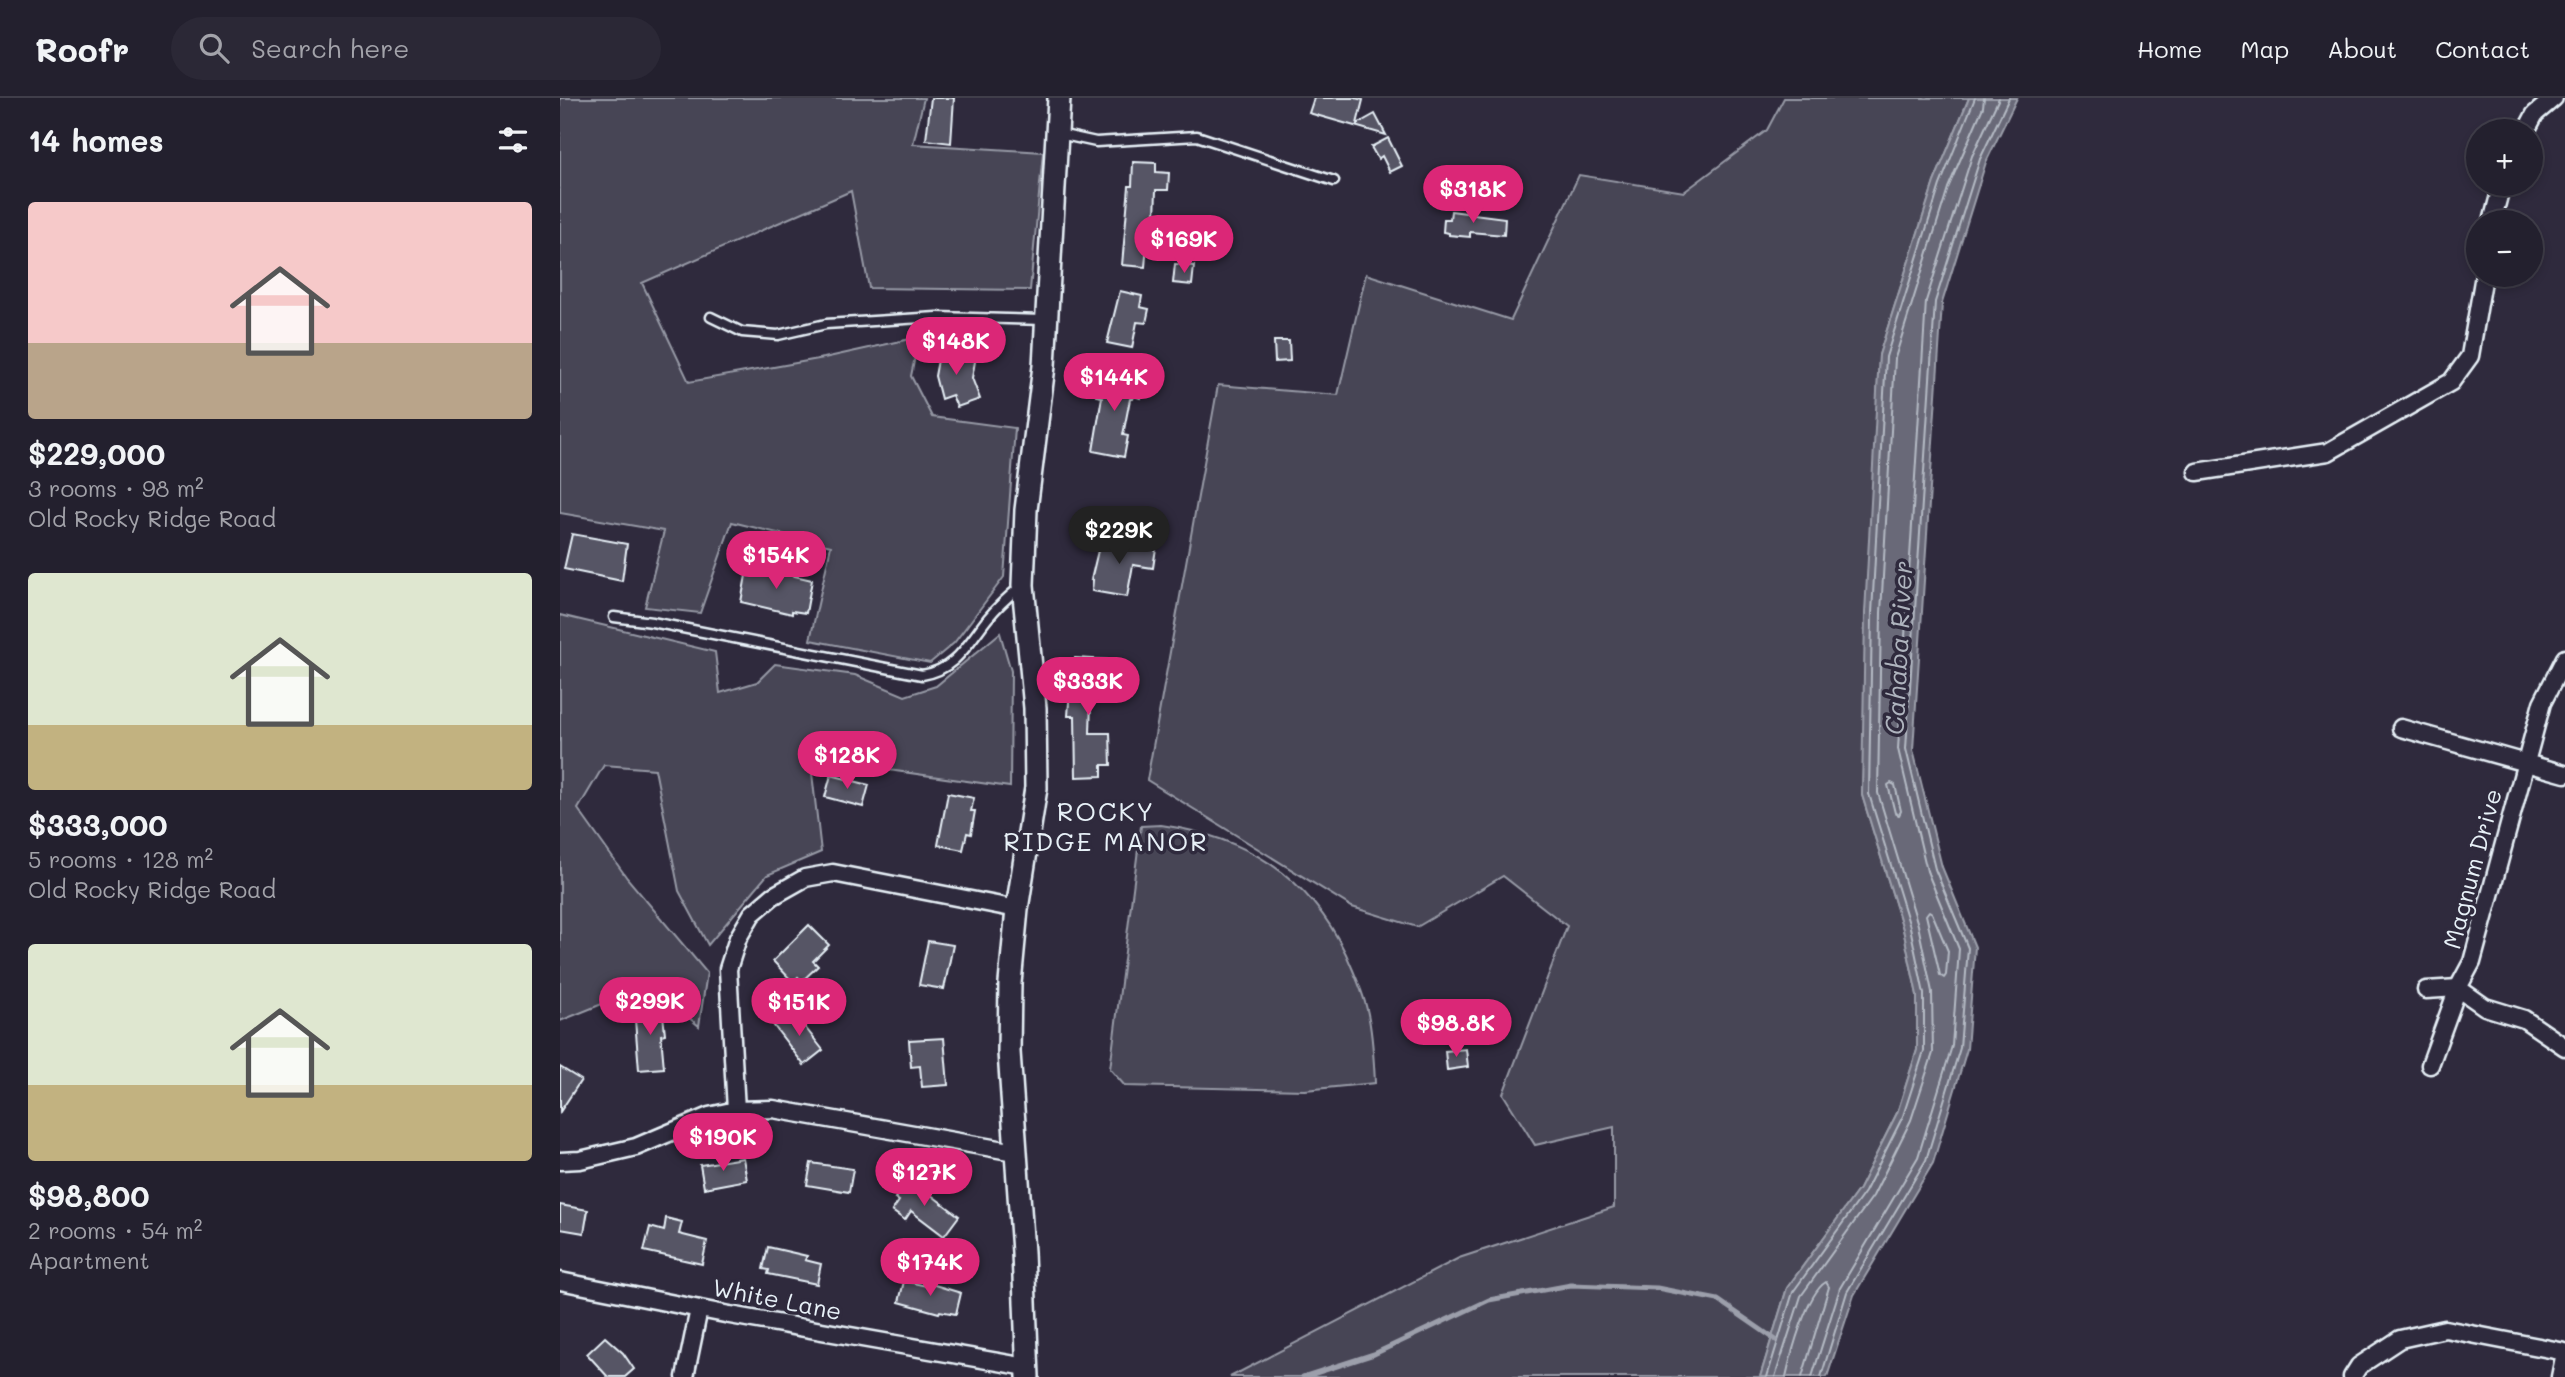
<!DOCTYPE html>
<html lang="en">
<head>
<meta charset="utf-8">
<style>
	:root { --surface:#23202e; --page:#2b2836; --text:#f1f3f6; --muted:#a3a3aa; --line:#403e4a; --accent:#db2777 }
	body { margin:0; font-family:Mali,sans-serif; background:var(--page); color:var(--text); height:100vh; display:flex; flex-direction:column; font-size:26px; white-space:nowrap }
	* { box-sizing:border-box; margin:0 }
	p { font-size:23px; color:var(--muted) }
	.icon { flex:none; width:38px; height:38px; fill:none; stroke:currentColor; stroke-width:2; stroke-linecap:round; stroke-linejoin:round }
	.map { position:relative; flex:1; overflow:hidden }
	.panel { display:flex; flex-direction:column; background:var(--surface); width:560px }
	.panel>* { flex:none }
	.buttons { position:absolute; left:1906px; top:21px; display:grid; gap:14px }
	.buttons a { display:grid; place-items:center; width:77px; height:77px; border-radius:50%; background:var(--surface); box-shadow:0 4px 10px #0003,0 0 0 2px var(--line); font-size:35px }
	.price { position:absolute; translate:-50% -60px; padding:0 16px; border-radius:24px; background:var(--accent); color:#fff; font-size:23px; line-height:46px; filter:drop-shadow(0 2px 4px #0008) }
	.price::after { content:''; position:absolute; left:50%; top:42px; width:21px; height:16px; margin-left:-10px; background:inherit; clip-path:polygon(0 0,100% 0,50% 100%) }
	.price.on { background:#222; color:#fff }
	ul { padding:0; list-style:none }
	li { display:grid; align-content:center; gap:14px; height:371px; padding:0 28px }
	li span { display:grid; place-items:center; height:217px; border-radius:7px; color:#555 }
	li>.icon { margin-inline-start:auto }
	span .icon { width:126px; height:126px; fill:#fffc; stroke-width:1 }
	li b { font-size:30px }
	h2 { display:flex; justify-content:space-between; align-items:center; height:84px; padding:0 28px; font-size:30px }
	header { display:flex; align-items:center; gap:42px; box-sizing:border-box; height:98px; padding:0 35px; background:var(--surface); border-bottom:2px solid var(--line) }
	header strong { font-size:33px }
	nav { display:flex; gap:38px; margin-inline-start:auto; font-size:24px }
	.search { width:490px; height:63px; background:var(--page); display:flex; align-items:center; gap:18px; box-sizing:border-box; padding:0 24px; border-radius:38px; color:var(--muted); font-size:26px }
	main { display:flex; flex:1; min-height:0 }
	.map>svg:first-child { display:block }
</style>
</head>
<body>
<header>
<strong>Roofr</strong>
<div class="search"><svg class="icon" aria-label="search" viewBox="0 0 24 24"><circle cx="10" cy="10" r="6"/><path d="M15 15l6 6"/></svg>Search here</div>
<nav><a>Home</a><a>Map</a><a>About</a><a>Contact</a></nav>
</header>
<main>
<section class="panel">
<h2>14 homes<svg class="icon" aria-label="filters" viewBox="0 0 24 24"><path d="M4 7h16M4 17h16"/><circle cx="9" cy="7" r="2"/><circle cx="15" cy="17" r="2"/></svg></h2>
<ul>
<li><span style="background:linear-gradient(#f6c9c9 65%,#b9a48a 0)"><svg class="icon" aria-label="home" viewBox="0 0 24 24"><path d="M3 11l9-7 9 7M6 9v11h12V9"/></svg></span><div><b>$229,000</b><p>3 rooms · 98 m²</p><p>Old Rocky Ridge Road</p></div></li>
<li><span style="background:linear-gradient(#dfe7d0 70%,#c2b280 0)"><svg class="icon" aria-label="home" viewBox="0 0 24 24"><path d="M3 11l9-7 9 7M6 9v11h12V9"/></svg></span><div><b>$333,000</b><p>5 rooms · 128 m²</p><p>Old Rocky Ridge Road</p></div></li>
<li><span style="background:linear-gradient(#dfe7d0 65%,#c2b280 0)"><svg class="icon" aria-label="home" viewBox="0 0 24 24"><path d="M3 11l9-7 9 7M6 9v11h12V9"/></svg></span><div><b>$98,800</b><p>2 rooms · 54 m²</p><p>Apartment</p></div></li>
</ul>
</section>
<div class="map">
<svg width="2005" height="1279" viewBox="0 0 2005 1279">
	<rect width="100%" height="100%" fill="#2f2a3d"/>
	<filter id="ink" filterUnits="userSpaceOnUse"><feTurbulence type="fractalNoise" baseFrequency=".0143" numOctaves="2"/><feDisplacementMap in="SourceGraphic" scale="14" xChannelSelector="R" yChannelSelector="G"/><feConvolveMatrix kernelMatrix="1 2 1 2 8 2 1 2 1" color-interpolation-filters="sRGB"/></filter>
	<g filter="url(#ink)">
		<!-- green -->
		<g fill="#464455" stroke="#979aa6" stroke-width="2">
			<polygon points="0,0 364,0 353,46 483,54 470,192 309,190 291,93 82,185 129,284 264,260 359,239 351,278 372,319 455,330 444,479 394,545 370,565 250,542 271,448 172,424 140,515 85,509 104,433 0,415"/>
			<polygon points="1224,0 1409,0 1374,84 1319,257 1302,697 1343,831 1357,897 1357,952 1337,1015 1299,1091 1227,1190 1200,1279 670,1279 899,1160 1054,1109 1054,1029 975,1047 943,996 1007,828 943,778 857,829 792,809 587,682 658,287 778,297 806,176 951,222 1019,77 1124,94 1207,32"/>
			<polygon points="0,517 155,554 160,595 197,584 215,566 295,577 345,598 376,588 440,535 451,573 450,689 314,670 251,666 261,754 207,777 148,847 119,793 95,671 44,667 18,711 67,780 147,875 139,928 89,887 0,923"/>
			<path d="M601 727C686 739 748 777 786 856 795 877 805 898 809 921 813 942 814 964 815 985L745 992 565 988 550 971 581 728Z"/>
		</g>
		<!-- water -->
		<polygon fill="#696978" stroke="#9c9fab" stroke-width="2" points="1409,0 1457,0 1426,64 1382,205 1353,652 1382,769 1415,849 1407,951 1373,1065 1294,1197 1267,1279 1200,1279 1227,1190 1299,1091 1337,1015 1357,952 1357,897 1343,831 1302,697 1305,515 1319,257 1374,84"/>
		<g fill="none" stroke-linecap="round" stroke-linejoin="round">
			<!-- shore -->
			<g stroke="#b5bbc5" stroke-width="2">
				<polygon points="1331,685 1335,687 1341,713 1339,717 1335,715 1328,687"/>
				<polygon points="1369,813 1372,815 1388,853 1386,877 1384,880 1380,877 1366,817"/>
				<polyline points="1207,1279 1233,1194 1305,1094 1343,1018 1364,953 1364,896 1350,829 1309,696 1312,515 1326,259 1380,87 1415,0"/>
				<polyline points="1215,1279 1241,1198 1313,1098 1351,1022 1373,955 1372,894 1358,827 1318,695 1321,515 1335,260 1388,90 1423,9 1424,0"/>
				<path d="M1226 1279C1231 1256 1247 1195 1266 1184L1269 1189 1242 1279"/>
				<polyline points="1252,1279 1280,1190 1358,1059 1392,948 1399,851 1367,773 1338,651 1366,203 1412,58 1439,0"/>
				<polyline points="1261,1279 1287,1194 1366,1062 1400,950 1408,850 1375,771 1346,651 1375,204 1420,61 1449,0"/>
			</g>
			<!-- stream -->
			<polyline stroke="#9c9fab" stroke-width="5" points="743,1279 814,1256 929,1202 1011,1187 1097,1190 1158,1202 1216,1242"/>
		</g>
		<!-- building -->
		<g fill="#575565" stroke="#e8f1f8" stroke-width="2">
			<polygon points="371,0 394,0 391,45 366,42"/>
			<polygon points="754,0 795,0 803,2 797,26 815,16 826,37 749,15"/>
			<polygon points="828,40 842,68 830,74 822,58 818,61 811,49"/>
			<polygon points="573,64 596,65 596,74 609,75 608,92 596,92 594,147 587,147 585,169 562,167 569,88 572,88"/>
			<polygon points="891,113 945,120 944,137 910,134 910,139 889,137 889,135 883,134 884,121 890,121"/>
			<polygon points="615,166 634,168 632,187 613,185"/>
			<polygon points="560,193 582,198 580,209 589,211 586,225 577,224 572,250 547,245"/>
			<polygon points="714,243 729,243 730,263 715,264"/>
			<polygon points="380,251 416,258 412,280 420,301 397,309 392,297 381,301 375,278"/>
			<polygon points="546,276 583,283 580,300 574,298 573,301 570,301 563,337 568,338 564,359 533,353 542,299 536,298 539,277 546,278"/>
			<polygon points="12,436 67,446 62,483 4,471"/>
			<polygon points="541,440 596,450 593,470 573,467 567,499 532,493 533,482 531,482"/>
			<polygon points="188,467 252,482 246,515 232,513 232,516 181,504"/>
			<polygon points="515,560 550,562 549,577 539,577 538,603 531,603 530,635 550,635 551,667 542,667 542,678 516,679 515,618 508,618 511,576 514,576"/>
			<polygon points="271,677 309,687 303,709 265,699"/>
			<polygon points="388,695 414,700 411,713 415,713 411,736 407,735 403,752 378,747"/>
			<polygon points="249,827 269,847 253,863 258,868 242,883 238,879 233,884 213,863"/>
			<polygon points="368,843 393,847 384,891 359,887"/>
			<polygon points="102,907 105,936 101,937 104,970 79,972 74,909"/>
			<polygon points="233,914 263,952 244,967 214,928"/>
			<polygon points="384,940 388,987 362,989 360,968 351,969 349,942"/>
			<polygon points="906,951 908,969 887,972 885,953"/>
			<polygon points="0,969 21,982 0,1014"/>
			<polygon points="183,1060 187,1082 144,1090 140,1067"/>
			<polygon points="251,1065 293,1071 289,1094 247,1087"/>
			<polygon points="350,1081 399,1118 384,1138 351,1113 345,1122 332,1113 339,1103 335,1100"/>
			<polygon points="0,1107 28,1112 24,1135 0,1131"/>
			<polygon points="106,1120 122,1124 119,1136 147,1143 142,1166 84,1153 90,1129 104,1133"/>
			<polygon points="208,1149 247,1158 245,1162 261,1166 257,1186 208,1176 209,1172 203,1171"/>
			<polygon points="344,1183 367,1188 368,1185 401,1195 396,1216 380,1213 379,1215 339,1204"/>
			<polygon points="45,1239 63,1255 74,1271 65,1279 48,1279 27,1256"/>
		</g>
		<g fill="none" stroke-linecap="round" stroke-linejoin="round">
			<!-- service casing -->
			<g stroke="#e8f1f8" stroke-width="13">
				<g id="service">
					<polyline points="499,36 536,44 637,38 774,83"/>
					<polyline points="151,219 182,234 218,237 266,226 377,219 484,222"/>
					<path d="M54 519 92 524 362 577C396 572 408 545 428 520 437 509 449 498 460 489"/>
				</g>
			</g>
			<!-- minor casing -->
			<g stroke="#e8f1f8" stroke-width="21">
				<g id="minor">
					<polyline points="1966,33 1975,16 1994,0"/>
					<polyline points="1932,124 1942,86"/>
					<polyline points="1637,374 1768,354 1891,284 1910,258 1924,177"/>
					<polyline points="1841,630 2005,676"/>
					<polyline points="1866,892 1898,890 1925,909 1964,921 2005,949"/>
					<polyline points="1870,967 1898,890 1912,864 1982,605 2005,560"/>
					<polyline points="176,1012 168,871 178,840 192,816 213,798 245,780 273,775 457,811"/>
					<polyline points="0,1063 20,1062 76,1049 149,1018 176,1012 213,1011 455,1054"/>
					<polyline points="0,1183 170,1217 467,1269"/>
					<polyline points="125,1279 139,1211"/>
					<polyline points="1792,1279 1799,1268 1840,1241 1885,1231 2005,1254"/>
					<polyline points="2000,1279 2005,1255"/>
				</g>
			</g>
			<!-- tertiary casing -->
			<g stroke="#e8f1f8" stroke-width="26">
				<polyline id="tertiary" points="468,1279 463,1154 449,954 450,885 457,811 476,690 475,610 463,487 466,412 484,268 499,0"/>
			</g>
			<!-- service -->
			<use href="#service" stroke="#2f2a3d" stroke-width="8"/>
			<!-- minor -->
			<use href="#minor" stroke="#2f2a3d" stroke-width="16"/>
			<!-- tertiary -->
			<use href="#tertiary" stroke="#2f2a3d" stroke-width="21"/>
		</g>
	</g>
	<g text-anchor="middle" stroke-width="7" stroke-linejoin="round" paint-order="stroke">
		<!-- street labels -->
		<g font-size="24" fill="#e8f1f8" stroke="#2f2a3d">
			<text transform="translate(1913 771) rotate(-75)" y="8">Magnum Drive</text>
			<text transform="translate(217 1202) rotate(11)" y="8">White Lane</text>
		</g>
		<!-- water labels -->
		<g font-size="26" font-style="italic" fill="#afb4be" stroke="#2f2a3d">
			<text transform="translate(1339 550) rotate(-87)" y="9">Cahaba River</text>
		</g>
		<!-- neighbourhood labels -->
		<g font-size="26" letter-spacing="2" fill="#e8f1f8" stroke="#2f2a3d">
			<text x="546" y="723">ROCKY<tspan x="546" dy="30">RIDGE MANOR</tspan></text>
		</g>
	</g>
</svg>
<div class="buttons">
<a>+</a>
<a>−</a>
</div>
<b class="price" style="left:913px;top:127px">$318K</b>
<b class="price" style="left:624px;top:177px">$169K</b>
<b class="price" style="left:396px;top:279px">$148K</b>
<b class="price" style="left:554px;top:315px">$144K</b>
<b class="price on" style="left:559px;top:468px">$229K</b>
<b class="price" style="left:216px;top:493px">$154K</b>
<b class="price" style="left:528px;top:619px">$333K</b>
<b class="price" style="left:287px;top:693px">$128K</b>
<b class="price" style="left:90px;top:939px">$299K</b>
<b class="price" style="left:239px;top:940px">$151K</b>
<b class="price" style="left:896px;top:961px">$98.8K</b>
<b class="price" style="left:163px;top:1075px">$190K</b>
<b class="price" style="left:364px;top:1110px">$127K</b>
<b class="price" style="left:370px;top:1200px">$174K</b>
</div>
</main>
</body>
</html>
